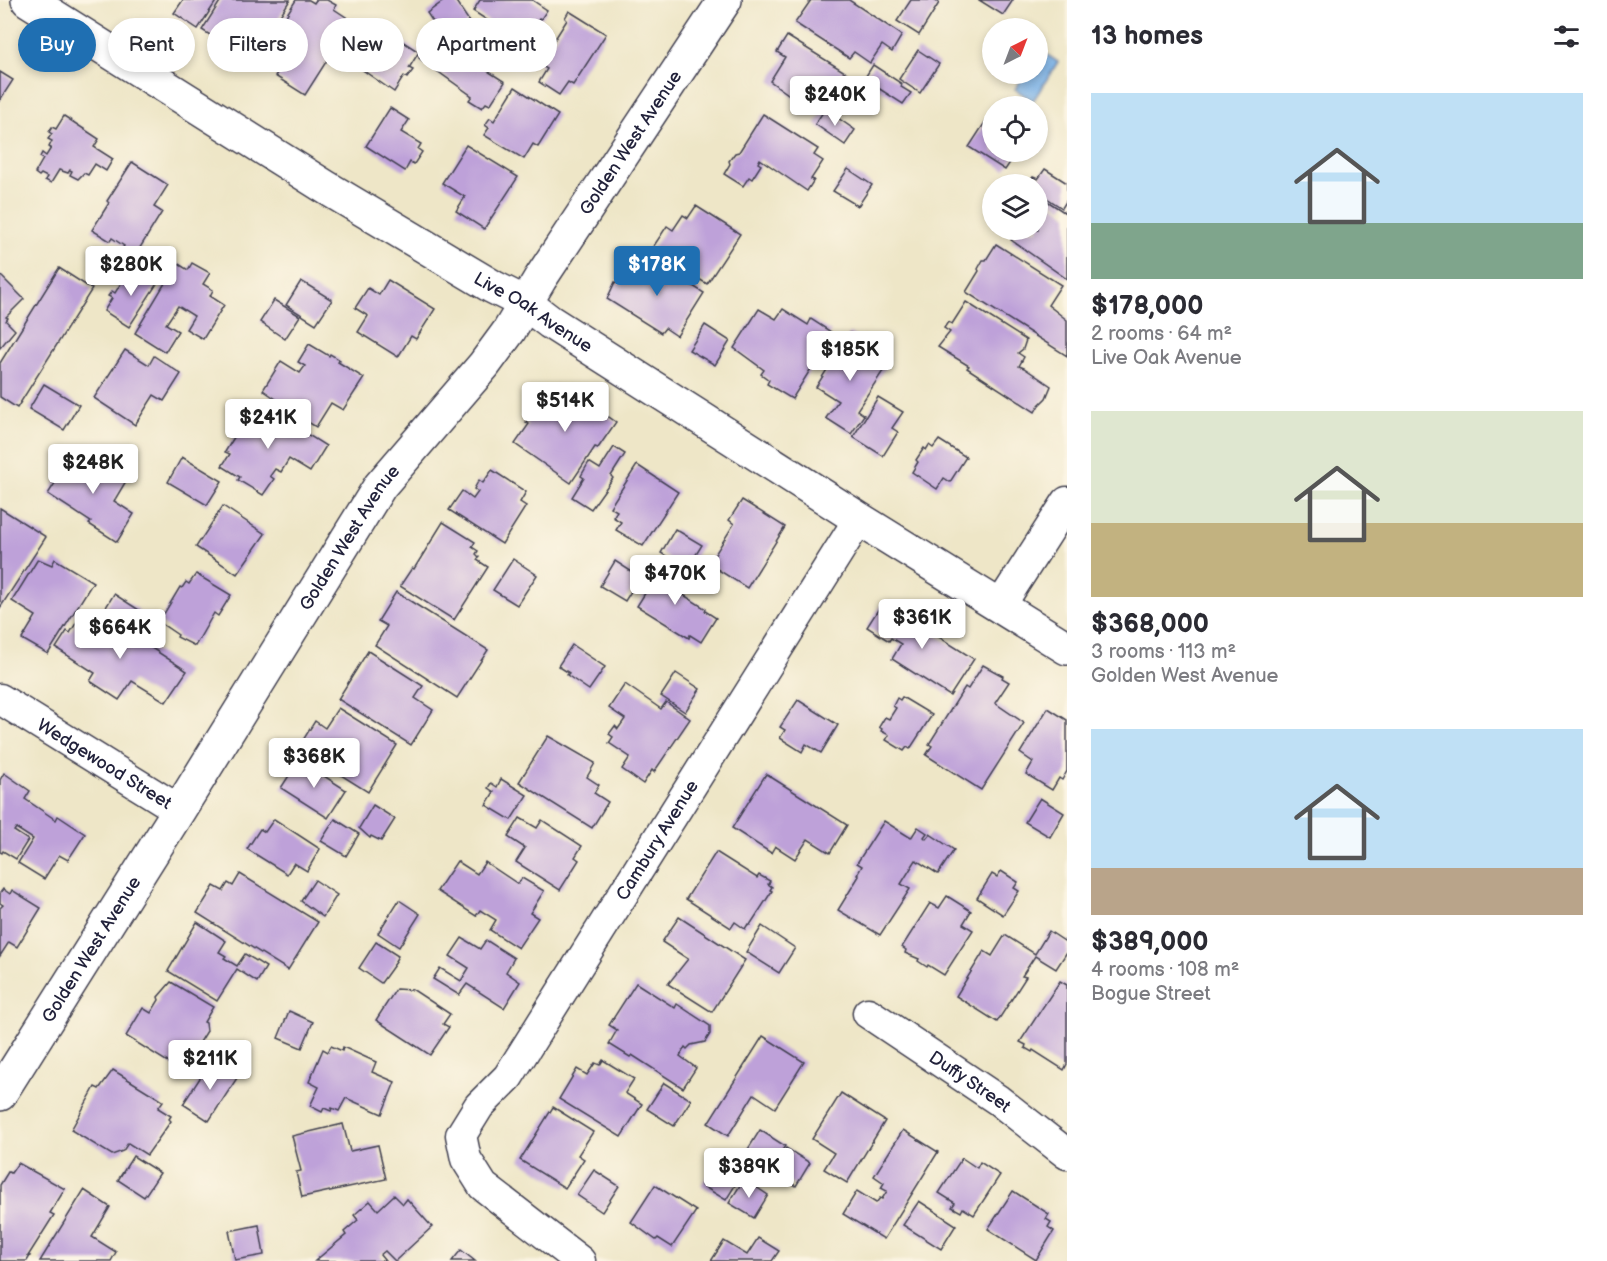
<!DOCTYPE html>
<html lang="en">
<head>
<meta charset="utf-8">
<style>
	:root { --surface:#fff; --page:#f7f7f7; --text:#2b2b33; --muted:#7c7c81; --accent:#1f6fb2 }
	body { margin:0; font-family:"Balsamiq Sans",sans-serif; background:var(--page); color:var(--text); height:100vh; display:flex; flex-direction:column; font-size:22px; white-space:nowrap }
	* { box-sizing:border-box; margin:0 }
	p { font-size:20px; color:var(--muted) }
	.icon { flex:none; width:33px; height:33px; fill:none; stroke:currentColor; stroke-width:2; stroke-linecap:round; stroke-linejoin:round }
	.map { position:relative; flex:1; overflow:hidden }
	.side { display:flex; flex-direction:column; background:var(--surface); width:540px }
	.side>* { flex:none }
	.guide { position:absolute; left:18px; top:18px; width:570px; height:54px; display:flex; gap:12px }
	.needle { width:39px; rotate:42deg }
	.controls { position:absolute; left:982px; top:18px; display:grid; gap:12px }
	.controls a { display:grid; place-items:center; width:66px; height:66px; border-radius:50%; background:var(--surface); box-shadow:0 3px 9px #0003; font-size:30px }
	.price { position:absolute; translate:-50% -51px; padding:0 14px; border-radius:6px; background:#fff; color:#222; font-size:20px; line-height:39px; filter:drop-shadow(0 2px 3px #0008) }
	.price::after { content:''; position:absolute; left:50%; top:36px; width:18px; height:14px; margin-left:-9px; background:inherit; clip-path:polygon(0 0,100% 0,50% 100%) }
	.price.current { background:var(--accent); color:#fff }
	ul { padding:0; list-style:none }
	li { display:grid; align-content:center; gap:12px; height:318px; padding:0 24px }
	li span { display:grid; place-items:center; height:186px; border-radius:0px; color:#555 }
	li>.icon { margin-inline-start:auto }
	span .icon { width:108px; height:108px; fill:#fffc; stroke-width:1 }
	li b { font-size:26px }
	h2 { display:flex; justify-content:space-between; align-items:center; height:72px; padding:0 24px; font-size:26px }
	.tag { padding:0 21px; border-radius:27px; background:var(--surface); box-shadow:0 3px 9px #0003; font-size:21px; line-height:54px }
	.tag.current { background:var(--accent); color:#fff }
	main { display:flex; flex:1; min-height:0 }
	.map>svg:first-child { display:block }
</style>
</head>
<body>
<main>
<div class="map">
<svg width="1067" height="1261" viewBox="0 0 1067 1261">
	<rect width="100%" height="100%" fill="#fcf5e5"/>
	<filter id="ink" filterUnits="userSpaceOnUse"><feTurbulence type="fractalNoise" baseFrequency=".0167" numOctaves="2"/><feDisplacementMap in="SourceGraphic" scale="12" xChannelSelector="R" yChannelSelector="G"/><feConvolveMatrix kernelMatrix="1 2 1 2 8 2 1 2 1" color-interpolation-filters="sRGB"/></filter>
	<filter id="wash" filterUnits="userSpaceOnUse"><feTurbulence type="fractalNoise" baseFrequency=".008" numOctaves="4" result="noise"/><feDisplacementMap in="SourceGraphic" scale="24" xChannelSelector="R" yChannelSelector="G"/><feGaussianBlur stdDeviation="1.35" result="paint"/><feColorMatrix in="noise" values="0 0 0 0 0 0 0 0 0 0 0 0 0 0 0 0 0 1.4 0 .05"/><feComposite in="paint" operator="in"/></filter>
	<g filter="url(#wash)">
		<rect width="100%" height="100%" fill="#eee6c7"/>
		<!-- water -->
		<polygon fill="#78b0e7" stroke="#4d6991" stroke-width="1.5" points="1038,49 1058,62 1033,101 1015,89 1025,74 1038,74"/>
		<g id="blocks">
			<!-- building -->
			<g fill="#bea1d9">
				<polygon points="183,0 217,0 198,29 174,13"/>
				<polygon points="221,0 290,0 269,33 249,21 231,48 202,30"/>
				<polygon points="296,0 309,0 314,3 316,0 327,0 336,5 334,9 352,21 305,95 275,76 293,49 273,36"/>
				<polygon points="445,0 455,0 469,21 466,23 473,34 454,47 446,35 443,37 427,13"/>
				<polygon points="480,0 532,0 547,10 541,19 539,18 522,43 473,11"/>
				<polygon points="811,0 849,0 902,35 892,52 882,45 870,63 854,52 849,58 795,23"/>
				<polygon points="911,0 934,0 939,3 919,35 897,21"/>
				<polygon points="979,0 1013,0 1003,15"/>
				<polygon points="569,11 606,34 573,85 568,82 559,95 539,82 547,69 539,64 567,20 565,18"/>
				<polygon points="380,27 419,52 409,68 413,70 407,78 404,76 394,92 347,59 356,45 366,51"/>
				<polygon points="787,36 861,82 848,103 816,83 812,87 821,93 812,107 804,101 802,104 770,81 785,57 777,52"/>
				<polygon points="432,38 454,51 455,50 505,82 490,105 486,103 482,108 469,100 472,96 419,58"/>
				<polygon points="918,50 939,64 920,93 899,79"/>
				<polygon points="873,65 902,84 901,87 911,93 903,104 864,79"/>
				<polygon points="0,72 13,80 0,100"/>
				<polygon points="515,87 558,115 538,147 533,144 524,159 484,135 489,128 485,125 490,118 494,121"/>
				<polygon points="390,108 409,120 401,132 421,144 418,149 422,152 414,164 410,162 405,171 366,146"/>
				<polygon points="825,109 855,130 845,145 815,124"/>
				<polygon points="993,110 993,152 1017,152 1005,170 969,147"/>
				<polygon points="763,114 818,149 814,155 823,161 811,179 814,180 807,191 760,159 758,163 761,165 752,179 749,177 743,186 724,174 730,164 729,161 735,153 739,152"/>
				<polygon points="64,116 99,139 94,147 113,159 106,171 95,164 88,175 84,173 78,179 70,175 72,171 70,170 68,173 59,170 51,183 45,180 47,177 41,174 39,176 35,173 43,159 40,157 42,153 46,156 51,148 49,147 52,141 48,139 52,134 49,132 52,127 56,129"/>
				<polygon points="466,145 518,177 484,229 456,211 465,197 442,183"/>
				<polygon points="132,162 168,185 154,207 162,212 138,251 135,249 131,257 121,251 124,246 112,238 110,241 92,230 109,203 107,201"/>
				<polygon points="848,169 872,185 858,206 833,191"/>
				<polygon points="1045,169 1067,183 1067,200 1062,208 1038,192 1038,184 1028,184 1033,177 1038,179"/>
				<polygon points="1038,195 1067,214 1067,279 1011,240 1016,235 1012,233 1014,230 1038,230"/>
				<polygon points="696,206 740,234 707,284 651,250 667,226 673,230 683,215 688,218"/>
				<polygon points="996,244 1061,285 1048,305 1067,320 1067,356 966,292 979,271 978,269 983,260 986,260"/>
				<polygon points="646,256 704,293 677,336 665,328 661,333 607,299 615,282 617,283 620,279 628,284"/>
				<polygon points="177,263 188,270 192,263 210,273 203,284 213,290 210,296 224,305 203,339 186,329 194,316 178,306 166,324 178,331 165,352 135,333"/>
				<polygon points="59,268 92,289 17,408 0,397 0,363"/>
				<polygon points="145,269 160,279 129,327 104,311 112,298 108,296 112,291 115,293 126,275 137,281"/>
				<polygon points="0,275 24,299 6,317 8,318 6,321 15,330 0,348"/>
				<polygon points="388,280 435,309 416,339 411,336 398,357 358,332 368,316 355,308 368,288 379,295"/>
				<polygon points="301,281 332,300 316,324 286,305"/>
				<polygon points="274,300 300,316 285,339 260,322"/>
				<polygon points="966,302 1026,340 1023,349 1018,353 1024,357 1019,366 1024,368 1051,386 1046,398 1039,405 1035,412 967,368 969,366 938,347 950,332 944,328 948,322 952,324"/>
				<polygon points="759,309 776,319 783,309 808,325 811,319 831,332 825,342 827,343 792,399 767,384 769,380 761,374 764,370 734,348"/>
				<polygon points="705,325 730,341 715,365 689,350"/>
				<polygon points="850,333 877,351 872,360 885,368 857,410 864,415 851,434 826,418 838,401 816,387"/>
				<polygon points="309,344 329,356 330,354 340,360 338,362 364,378 343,410 331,403 316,427 274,401 276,399 263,390 281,361 300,373 305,366 298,362"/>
				<polygon points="125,350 149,365 154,356 181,374 164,401 154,395 135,425 94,398"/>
				<polygon points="44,384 79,405 64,430 29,409"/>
				<polygon points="556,384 586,405 588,403 616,422 598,448 595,447 571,483 515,444 529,424 526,422 533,411 536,413"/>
				<polygon points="878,397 903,412 892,428 898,432 883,456 853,437"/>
				<polygon points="264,407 286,421 283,426 296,434 299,429 326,446 310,472 289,459 281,472 275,469 270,476 274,479 263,495 238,480 240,477 222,466 230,454 225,452 252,408 260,413"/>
				<polygon points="939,440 966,457 950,482 944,478 937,489 912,472 918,462 916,460 924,448 926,450 929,445 933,448"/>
				<polygon points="78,447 97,460 94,464 107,473 109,470 126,481 114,501 134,514 117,542 89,524 91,522 48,494"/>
				<polygon points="614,447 625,454 611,476 613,478 591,509 572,497 584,478 581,476 589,462 600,469"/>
				<polygon points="182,457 222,481 207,505 168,482"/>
				<polygon points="637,465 678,492 643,546 616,530 621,522 613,517 617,511 610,507"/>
				<polygon points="492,470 526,492 520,502 526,506 502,544 449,510 462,491 473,499 478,492 474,489 479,480 483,483"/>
				<polygon points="742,500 785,527 747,588 709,564 734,524 729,520"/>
				<polygon points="223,506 265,534 237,574 196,547"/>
				<polygon points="0,508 46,537 0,608"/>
				<polygon points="443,522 475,542 472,547 478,551 476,554 479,557 477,560 488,567 454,620 400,586 412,568 414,569"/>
				<polygon points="675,529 702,545 687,569 661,553"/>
				<polygon points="38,559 52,565 55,559 93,582 48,654 22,639 36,616 12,601"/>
				<polygon points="513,559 537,575 517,605 493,590"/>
				<polygon points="615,561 640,577 625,601 600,586"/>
				<polygon points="664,563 683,575 674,589 706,609 705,611 716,618 701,642 690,635 689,638 637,606"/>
				<polygon points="196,574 231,595 218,616 214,613 195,646 177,637 178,635 159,622 180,587 182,588 186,582 189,584"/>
				<polygon points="396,592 488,650 457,698 375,645 387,626 378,621"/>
				<polygon points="114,594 139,610 127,628 103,612"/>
				<polygon points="883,602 974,659 950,696 892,659 901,644 891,638 889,641 867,627"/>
				<polygon points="83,612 119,637 124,630 187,671 166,702 132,681 119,700 90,681 95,673 56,648 67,631 70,633"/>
				<polygon points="572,645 605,667 589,690 567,675 569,673 558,666"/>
				<polygon points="368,651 423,686 415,698 433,710 411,745 338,699"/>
				<polygon points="983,665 1003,676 1002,678 1009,682 995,703 1024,723 981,790 926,755 932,746 929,744 965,687 968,689"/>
				<polygon points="676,673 700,689 685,712 661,696"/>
				<polygon points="625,684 661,709 666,702 690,719 654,772 652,770 643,784 622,769 630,757 609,743 613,737 609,734 615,726 618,729 625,719 609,708"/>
				<polygon points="902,697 932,715 910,749 907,747 904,751 886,740 889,735 881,731 882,729 879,727 885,717 889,719 896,708 893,706 897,698 900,700"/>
				<polygon points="798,700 838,725 821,753 806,744 802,752 780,738 785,730 780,727"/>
				<polygon points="338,708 397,745 368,792 298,748 315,721 325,728"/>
				<polygon points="1048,708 1067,720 1067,771 1062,780 1059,778 1052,790 1026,774 1033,762 1020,753"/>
				<polygon points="548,736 595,763 587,777 599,785 594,793 608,802 592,828 519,782"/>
				<polygon points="299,760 346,790 328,818 281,788"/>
				<polygon points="4,773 30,791 25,799 56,820 58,816 85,834 68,860 59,855 44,879 18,863 33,839 16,828 14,831 28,840 16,859 3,851 2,853 0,852 0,780"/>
				<polygon points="766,774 847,825 830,853 808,839 795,859 775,846 771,853 732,828"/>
				<polygon points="501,779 527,795 511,820 486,805 494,792 488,788 491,783 497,787"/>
				<polygon points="1040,798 1064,813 1050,837 1025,822"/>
				<polygon points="373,805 395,819 381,841 371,836 370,838 359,828"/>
				<polygon points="520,818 537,828 542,820 582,846 575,857 579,860 560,890 516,862 525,848 508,837"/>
				<polygon points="274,819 320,849 307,871 294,863 287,874 247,849 260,829 265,832"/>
				<polygon points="335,819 359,834 346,856 321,841"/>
				<polygon points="884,821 911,838 918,827 927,833 924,837 926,839 930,834 954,850 938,874 916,860 901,884 910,889 880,935 838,910 859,876 857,875 862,866 857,863"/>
				<polygon points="716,852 757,878 759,875 770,881 768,884 772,887 770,890 772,891 750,925 748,924 745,929 735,922 731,928 686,899"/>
				<polygon points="457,861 477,874 485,862 518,884 522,878 544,891 530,913 538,918 518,948 490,930 496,920 480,910 476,916 437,891"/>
				<polygon points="1001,871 1018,882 1014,888 1019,891 1003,915 977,898 992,874 997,877"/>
				<polygon points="240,874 318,922 288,970 197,913 214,886 223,891 228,883 233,886"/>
				<polygon points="315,880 337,895 323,917 301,901"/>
				<polygon points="3,889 10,894 12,890 41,908 17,947 9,942 0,956 0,908 3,905 0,903 0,893"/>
				<polygon points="947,896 971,911 963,924 973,930 944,975 928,965 927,967 918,961 919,959 905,953 906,950 902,947 930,903 939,908"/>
				<polygon points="399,900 420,914 399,947 378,933"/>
				<polygon points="679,917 745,960 712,1012 668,984 688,959 662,942"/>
				<polygon points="197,922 226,941 219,952 226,956 224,958 237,966 245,954 266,967 257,982 237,969 217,1001 168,971"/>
				<polygon points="762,926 795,948 779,973 746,952"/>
				<polygon points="1049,931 1067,943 1067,952 1056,969 1035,956 1022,976 1026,977 997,1022 956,996 984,951 992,956 1005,935 1035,954"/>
				<polygon points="462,938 480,949 486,940 514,958 506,972 520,982 504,1008 467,984 459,995 433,979 440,968 461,981 469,968 450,956"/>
				<polygon points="376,942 398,956 395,961 396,962 381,983 359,968"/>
				<polygon points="1060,981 1067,985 1067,1064 1064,1070 1033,1050 1032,1052 1025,1048 1026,1045 1020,1042"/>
				<polygon points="171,982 213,1007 204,1022 206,1023 207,1031 182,1071 126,1036 143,1008 151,1013 159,1000 158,997"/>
				<polygon points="636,983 675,1008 677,1004 710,1026 710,1034 705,1042 691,1045 687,1049 685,1047 680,1056 696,1068 683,1088 632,1055 630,1057 609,1044 617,1030 609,1025"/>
				<polygon points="396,989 411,990 412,989 450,1014 443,1024 449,1027 430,1055 376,1020"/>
				<polygon points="289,1011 313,1022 302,1048 278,1038"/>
				<polygon points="763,1036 804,1062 775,1108 754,1094 728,1136 708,1123"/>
				<polygon points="331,1046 342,1051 343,1047 376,1062 372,1072 395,1082 382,1114 346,1098 339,1111 332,1108 331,1111 324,1108 322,1112 310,1106 319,1087 309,1082 323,1049 328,1052"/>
				<polygon points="603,1060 634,1079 625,1093 642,1104 621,1137 559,1099 577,1069 587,1075 595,1063 600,1065"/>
				<polygon points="211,1061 237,1078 209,1121 183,1104"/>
				<polygon points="113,1070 163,1101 158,1108 171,1116 169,1119 171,1121 147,1155 128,1143 123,1151 112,1155 71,1130 95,1087 99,1089"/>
				<polygon points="664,1083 691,1100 674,1126 647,1109"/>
				<polygon points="841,1093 885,1121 847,1183 824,1169 834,1153 812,1139"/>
				<polygon points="553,1107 593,1132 578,1155 584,1159 565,1188 520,1160"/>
				<polygon points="343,1124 350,1151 378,1145 386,1179 302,1197 296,1172 301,1171 292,1136"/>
				<polygon points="760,1130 785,1146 769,1170 745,1154"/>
				<polygon points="903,1130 938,1152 884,1239 843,1214 857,1191 876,1203 880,1198 882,1199 887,1191 881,1188 884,1183 874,1176"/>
				<polygon points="786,1148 810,1163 796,1186 772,1170"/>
				<polygon points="133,1156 160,1173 144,1197 118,1180"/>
				<polygon points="962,1158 977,1168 980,1162 1000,1175 974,1215 963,1208 961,1212 952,1207 955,1203 939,1193"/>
				<polygon points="717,1161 741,1176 726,1200 701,1185"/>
				<polygon points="18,1163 65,1189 50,1213 54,1215 28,1256 30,1256 27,1261 0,1261 0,1185 8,1172 11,1173"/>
				<polygon points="594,1170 619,1186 602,1212 577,1195"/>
				<polygon points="744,1179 768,1195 754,1218 729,1203"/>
				<polygon points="655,1185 696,1211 672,1247 658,1238 656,1240 631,1222"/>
				<polygon points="84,1190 110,1207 92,1237 116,1252 111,1261 40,1261"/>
				<polygon points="1013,1191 1049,1214 1046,1219 1051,1222 1048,1227 1054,1231 1036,1260 988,1229"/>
				<polygon points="394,1195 403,1204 407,1199 432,1227 395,1261 385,1251 380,1255 385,1261 315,1261 346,1235 344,1232 358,1220 354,1215 370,1201 378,1210"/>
				<polygon points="919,1201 956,1225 941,1249 903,1225"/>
				<polygon points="259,1225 264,1255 235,1260 229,1231"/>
				<polygon points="758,1238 779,1251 772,1261 711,1261 724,1241 747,1255"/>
				<polygon points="461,1250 475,1261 452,1261"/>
			</g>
		</g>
	</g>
	<g filter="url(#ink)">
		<use href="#blocks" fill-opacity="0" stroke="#413f50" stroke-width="1.5"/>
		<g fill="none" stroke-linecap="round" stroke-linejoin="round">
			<!-- minor casing -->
			<g stroke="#413f50" stroke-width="33">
				<g id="minor">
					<polyline points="1000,606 1067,502"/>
					<path id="s1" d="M0 699 179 810"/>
					<path id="s2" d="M868 1013 998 1100 1067 1154"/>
					<path id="s3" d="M580 1261 483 1186 466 1159 461 1135 479 1106 508 1077 859 519"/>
				</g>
			</g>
			<!-- tertiary casing -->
			<g stroke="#413f50" stroke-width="36">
				<g id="tertiary">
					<path id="s4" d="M28 0 327 188 493 287 525 303 550 322 859 519 1067 648"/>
					<path id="s5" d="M0 1094 179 810 380 486 484 365 509 331 540 279 725 0"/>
				</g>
			</g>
			<!-- minor -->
			<use href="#minor" stroke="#fff" stroke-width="30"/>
			<!-- tertiary -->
			<use href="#tertiary" stroke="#fff" stroke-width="33"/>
		</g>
	</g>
	<g text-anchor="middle" stroke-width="4.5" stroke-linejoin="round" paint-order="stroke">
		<!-- street labels -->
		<g font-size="18" fill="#22223b" stroke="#fcf5e5">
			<text dy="6" stroke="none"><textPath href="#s5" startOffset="1143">Golden West Avenue</textPath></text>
			<text dy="6" stroke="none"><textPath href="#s4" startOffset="594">Live Oak Avenue</textPath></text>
			<text dy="6" stroke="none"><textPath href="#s5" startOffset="657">Golden West Avenue</textPath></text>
			<text dy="6" stroke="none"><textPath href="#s1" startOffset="123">Wedgewood Street</textPath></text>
			<text dy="6" stroke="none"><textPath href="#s3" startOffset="534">Cambury Avenue</textPath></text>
			<text dy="6" stroke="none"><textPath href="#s5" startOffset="171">Golden West Avenue</textPath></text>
			<text dy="6" stroke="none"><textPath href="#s2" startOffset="123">Duffy Street</textPath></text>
		</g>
	</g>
</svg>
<div class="controls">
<a><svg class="needle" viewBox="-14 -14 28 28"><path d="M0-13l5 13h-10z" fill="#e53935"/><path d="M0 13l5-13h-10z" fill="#7c7c81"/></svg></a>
<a><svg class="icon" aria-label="locate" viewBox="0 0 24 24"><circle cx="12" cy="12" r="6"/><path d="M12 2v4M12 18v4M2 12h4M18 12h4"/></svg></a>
<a><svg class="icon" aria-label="layers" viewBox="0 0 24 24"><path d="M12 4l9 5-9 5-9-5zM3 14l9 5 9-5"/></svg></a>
</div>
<b class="price" style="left:835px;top:127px">$240K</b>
<b class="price" style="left:131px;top:297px">$280K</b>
<b class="price current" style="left:657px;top:297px">$178K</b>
<b class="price" style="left:850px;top:382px">$185K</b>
<b class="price" style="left:565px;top:433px">$514K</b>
<b class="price" style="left:268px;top:450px">$241K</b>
<b class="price" style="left:93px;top:495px">$248K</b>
<b class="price" style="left:675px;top:606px">$470K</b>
<b class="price" style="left:922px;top:650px">$361K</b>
<b class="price" style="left:120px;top:660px">$664K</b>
<b class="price" style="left:314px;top:789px">$368K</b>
<b class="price" style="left:210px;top:1091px">$211K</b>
<b class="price" style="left:749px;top:1199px">$389K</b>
<div class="guide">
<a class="tag current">Buy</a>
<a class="tag">Rent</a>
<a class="tag">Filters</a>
<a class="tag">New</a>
<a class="tag">Apartment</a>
</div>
</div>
<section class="side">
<h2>13 homes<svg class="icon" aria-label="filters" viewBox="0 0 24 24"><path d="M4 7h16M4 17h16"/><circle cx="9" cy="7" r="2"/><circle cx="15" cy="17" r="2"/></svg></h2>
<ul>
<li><span style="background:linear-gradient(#bfe0f5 70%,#7fa58c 0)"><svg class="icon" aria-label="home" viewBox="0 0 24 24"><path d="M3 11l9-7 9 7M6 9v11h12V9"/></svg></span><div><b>$178,000</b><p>2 rooms · 64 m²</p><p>Live Oak Avenue</p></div></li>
<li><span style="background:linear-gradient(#dfe7d0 60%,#c2b280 0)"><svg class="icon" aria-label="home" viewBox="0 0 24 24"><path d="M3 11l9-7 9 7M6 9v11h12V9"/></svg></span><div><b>$368,000</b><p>3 rooms · 113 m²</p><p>Golden West Avenue</p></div></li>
<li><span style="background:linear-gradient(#bfe0f5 75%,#b9a48a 0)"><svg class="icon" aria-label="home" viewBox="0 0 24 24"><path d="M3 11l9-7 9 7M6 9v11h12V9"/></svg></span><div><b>$389,000</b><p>4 rooms · 108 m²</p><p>Bogue Street</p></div></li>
</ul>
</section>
</main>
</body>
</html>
